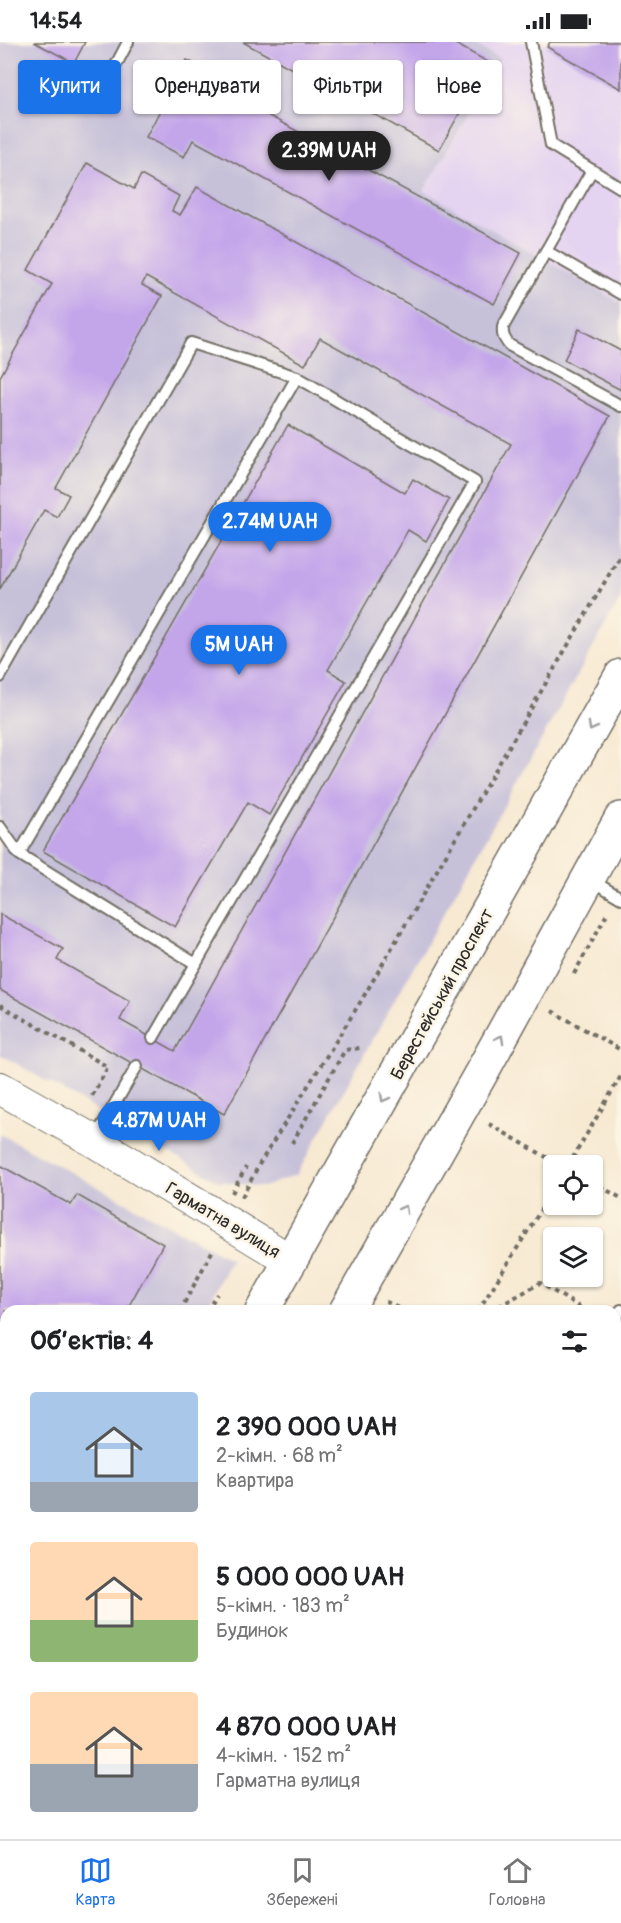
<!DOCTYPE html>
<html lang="uk">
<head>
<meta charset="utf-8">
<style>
	:root { --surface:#fff; --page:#f2f2f2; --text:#202124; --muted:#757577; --line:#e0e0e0; --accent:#1a73e8 }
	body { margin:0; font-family:Pangolin,sans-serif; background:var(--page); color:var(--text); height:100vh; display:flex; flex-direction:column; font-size:22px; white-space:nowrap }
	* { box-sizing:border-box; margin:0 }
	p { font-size:20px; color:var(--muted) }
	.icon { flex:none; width:33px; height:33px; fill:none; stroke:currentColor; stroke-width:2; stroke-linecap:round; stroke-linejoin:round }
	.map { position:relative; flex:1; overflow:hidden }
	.sheet { position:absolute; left:0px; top:1263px; width:621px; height:534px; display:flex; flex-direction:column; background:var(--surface); border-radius:18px 18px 0 0; box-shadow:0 2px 4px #0004 }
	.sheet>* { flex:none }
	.hud { position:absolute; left:18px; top:18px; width:585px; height:54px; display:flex; gap:12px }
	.buttons { position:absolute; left:543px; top:1113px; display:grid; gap:12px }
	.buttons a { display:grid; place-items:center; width:60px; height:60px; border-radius:6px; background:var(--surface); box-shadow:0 2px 4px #0004; font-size:30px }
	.price { position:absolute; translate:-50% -51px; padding:0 14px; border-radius:21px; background:var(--accent); color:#fff; font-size:20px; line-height:39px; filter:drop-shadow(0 2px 3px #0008) }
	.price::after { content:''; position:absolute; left:50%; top:36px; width:18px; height:14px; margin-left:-9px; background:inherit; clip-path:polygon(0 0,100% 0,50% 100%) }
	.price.active { background:#222; color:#fff }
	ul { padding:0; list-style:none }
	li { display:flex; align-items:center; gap:18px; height:150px; padding:0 30px }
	li span { display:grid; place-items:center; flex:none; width:168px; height:120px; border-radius:6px; color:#555 }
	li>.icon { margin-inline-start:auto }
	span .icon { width:72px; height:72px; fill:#fffc; stroke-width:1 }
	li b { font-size:26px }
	h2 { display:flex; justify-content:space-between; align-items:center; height:72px; padding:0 30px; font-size:26px }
	.chip { padding:0 21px; border-radius:6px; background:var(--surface); box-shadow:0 2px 4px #0004; font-size:21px; line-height:54px }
	.chip.active { background:var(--accent); color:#fff }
	.status { display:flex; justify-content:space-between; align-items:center; height:42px; padding:0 30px; background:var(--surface); direction:ltr }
	.status svg { height:16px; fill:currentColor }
	.dock { display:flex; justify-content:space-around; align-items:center; height:84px; border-top:2px solid var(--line); background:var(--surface); font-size:16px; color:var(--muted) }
	.dock a { display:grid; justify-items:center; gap:3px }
	.dock .active { color:var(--accent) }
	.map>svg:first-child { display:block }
</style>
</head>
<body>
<div class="status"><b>14:54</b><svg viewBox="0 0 49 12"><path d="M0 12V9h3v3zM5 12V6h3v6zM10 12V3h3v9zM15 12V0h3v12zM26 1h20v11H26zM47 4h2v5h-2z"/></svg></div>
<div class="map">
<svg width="621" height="1797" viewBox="0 0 621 1797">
	<rect width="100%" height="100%" fill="#fcf5e5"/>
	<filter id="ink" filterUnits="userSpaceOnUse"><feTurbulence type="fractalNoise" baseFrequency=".0167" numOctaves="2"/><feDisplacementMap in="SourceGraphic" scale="12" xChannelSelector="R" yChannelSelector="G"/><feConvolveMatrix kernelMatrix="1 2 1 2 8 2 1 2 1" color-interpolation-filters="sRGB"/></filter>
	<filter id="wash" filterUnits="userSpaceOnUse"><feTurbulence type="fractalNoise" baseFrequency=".008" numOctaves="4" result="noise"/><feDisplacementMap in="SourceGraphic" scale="24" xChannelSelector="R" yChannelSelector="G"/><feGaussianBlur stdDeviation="1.35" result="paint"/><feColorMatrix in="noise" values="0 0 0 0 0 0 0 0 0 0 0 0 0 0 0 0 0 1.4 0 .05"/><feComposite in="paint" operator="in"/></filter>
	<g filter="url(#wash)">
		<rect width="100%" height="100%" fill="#f7e9d2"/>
		<!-- built -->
		<polygon fill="#e4d3f1" points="469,0 621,0 621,261 424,149 500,18"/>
		<!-- industrial -->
		<g fill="#c6c0d9">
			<polygon points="0,0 469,0 500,17 424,149 621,261 621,556 297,1132 264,1145 218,1139 0,1012"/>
			<polygon points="0,1092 231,1217 204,1269 6,1269 6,1637 0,1648"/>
		</g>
		<g id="blocks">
			<!-- building -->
			<g fill="#c3a5ea">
				<polygon points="34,0 85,0 74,21"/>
				<polygon points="243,0 452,0 488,20 439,108"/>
				<polygon points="550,0 621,0 621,47 547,5"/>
				<polygon points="187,18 234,43 229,52 521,211 494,262 193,98 184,115 146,95"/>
				<polygon points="87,121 134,147 141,133 179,154 172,169 180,173 197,145 610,374 224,1072 0,948 0,872 63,907 57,918 130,959 120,978 175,1009 511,402 320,296 305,323 146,235 142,243 162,254 56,446 69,453 57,475 44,468 0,547 0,335 52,242 28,228"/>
				<polygon points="579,287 621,309 621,348 564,318"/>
				<polygon points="288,383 405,451 413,437 449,458 426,499 408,488 328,628 346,639 269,773 248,760 175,885 43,809"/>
				<polygon points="0,1123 71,1163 77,1153 163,1202 126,1269 6,1269 6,1499 0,1510"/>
				<polygon points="615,1335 621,1339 621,1380 615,1390"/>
				<polygon points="621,1576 621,1664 615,1661 615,1586"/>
				<polygon points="368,1791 477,1791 474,1797 365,1797"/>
				<polygon points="480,1791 510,1791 506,1797 491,1797"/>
			</g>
		</g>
	</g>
	<g filter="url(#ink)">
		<use href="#blocks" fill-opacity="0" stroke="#726e65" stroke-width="1.5"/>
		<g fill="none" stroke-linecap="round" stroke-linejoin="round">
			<!-- lane casing -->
			<g stroke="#726e65" stroke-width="14">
				<g id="lane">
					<polyline points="531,0 551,103 621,146"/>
					<polyline points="108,38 128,0"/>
					<polyline points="592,128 546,209 621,252"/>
					<path d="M546 209 503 285C502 293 504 296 509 303L621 364"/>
					<polyline points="0,635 191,301 297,335 475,440 153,996"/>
					<polyline points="0,785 19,812 196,922"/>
					<polyline points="19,812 297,335"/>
					<polyline points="591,838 621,856"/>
					<polyline points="95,1096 137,1024"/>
					<polyline points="615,1279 621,1268"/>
					<polyline points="615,1475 621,1478"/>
					<polyline points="615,1510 621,1499"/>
					<polyline points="0,1648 6,1652"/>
					<polyline points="615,1693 621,1697"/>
				</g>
			</g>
			<!-- secondary casing -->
			<g stroke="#726e65" stroke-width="34">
				<polyline id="secondary" points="0,1046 94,1099 291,1219"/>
			</g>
			<!-- primary casing -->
			<g stroke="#726e65" stroke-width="36">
				<g id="primary">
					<polyline points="262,1269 621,634"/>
					<polyline points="346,1269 484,1026 621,777"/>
					<polyline points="0,1737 6,1726"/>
					<polyline points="48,1797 51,1791"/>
				</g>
			</g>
			<!-- path -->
			<g stroke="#726e65" stroke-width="4" stroke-dasharray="4.5 4.5" stroke-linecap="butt">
				<polyline points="574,932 608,870"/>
				<polyline points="0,963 108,1025 92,1054"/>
				<polyline points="552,969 621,1008"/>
				<polyline points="489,1082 562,1124"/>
				<polyline points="292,1101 345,1008 360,1006"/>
				<polyline points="568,1124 621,1034"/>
				<polyline points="592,1140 621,1156"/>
				<polyline points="232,1151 246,1125"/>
				<polyline points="242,1155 260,1121 361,959 621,512"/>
				<polyline points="388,1259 387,1260 404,1269"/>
				<polyline points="180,1269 214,1206"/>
				<polyline points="207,1269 217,1252"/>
				<polyline points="478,1269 554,1147"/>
				<polyline points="491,1269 540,1241 586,1269"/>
				<polyline points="131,1797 134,1791"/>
				<polyline points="246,1797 249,1791"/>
			</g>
			<!-- lane -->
			<use href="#lane" stroke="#fff" stroke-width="10"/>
			<!-- secondary -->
			<use href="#secondary" stroke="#fff" stroke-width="32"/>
			<!-- primary -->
			<use href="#primary" stroke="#fff" stroke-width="33"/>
		</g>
		<!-- one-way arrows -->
		<defs><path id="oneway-chevron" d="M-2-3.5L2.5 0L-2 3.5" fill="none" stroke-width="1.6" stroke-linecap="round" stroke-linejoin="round" transform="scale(1.5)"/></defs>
		<g stroke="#a0a0a0">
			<use href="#oneway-chevron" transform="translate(592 685) rotate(119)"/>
			<use href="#oneway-chevron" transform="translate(500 997) rotate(-61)"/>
			<use href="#oneway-chevron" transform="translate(384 1056) rotate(119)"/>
			<use href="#oneway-chevron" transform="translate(404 1167) rotate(-61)"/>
		</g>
	</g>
	<g text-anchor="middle" stroke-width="5" stroke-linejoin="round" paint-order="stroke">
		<!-- street labels -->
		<g font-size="18" fill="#2b2b2b" stroke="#fcf5e5">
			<text transform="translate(442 952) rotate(-61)" y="6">Берестейський проспект</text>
			<text transform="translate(223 1178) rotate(31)" y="6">Гарматна вулиця</text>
		</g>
	</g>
</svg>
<div class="buttons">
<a><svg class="icon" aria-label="locate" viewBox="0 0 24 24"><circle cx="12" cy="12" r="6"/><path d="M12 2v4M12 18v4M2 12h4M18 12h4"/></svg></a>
<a><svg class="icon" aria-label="layers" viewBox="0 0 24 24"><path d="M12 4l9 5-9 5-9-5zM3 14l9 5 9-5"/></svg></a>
</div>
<b class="price active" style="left:329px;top:140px">2.39M UAH</b>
<b class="price" style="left:270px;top:511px">2.74M UAH</b>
<b class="price" style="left:239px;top:634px">5M UAH</b>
<b class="price" style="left:159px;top:1110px">4.87M UAH</b>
<div class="hud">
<a class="chip active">Купити</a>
<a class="chip">Орендувати</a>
<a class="chip">Фільтри</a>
<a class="chip">Нове</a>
</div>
<section class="sheet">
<h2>Об’єктів: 4<svg class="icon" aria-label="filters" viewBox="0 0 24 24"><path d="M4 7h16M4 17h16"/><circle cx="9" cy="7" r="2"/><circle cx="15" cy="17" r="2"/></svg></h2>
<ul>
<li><span style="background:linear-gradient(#a9c7e8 75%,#9aa5b1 0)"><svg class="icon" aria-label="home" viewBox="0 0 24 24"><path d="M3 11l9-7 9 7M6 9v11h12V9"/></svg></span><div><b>2 390 000 UAH</b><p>2-кімн. · 68 m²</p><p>Квартира</p></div></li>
<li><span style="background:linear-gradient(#ffd9b3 65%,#8fb573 0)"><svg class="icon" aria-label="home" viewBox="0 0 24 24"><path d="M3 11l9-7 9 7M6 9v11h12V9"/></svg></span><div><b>5 000 000 UAH</b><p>5-кімн. · 183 m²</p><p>Будинок</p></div></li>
<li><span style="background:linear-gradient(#ffd9b3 60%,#9aa5b1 0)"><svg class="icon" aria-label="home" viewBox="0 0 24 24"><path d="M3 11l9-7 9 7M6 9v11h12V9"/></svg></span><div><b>4 870 000 UAH</b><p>4-кімн. · 152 m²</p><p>Гарматна вулиця</p></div></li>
</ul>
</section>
</div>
<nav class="dock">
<a class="active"><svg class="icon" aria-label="map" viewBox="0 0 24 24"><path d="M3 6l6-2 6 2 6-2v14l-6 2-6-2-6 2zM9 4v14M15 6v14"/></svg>Карта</a>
<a><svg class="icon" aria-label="saved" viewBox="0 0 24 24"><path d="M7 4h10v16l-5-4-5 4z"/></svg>Збережені</a>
<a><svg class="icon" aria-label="home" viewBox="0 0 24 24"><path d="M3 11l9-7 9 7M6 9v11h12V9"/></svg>Головна</a>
</nav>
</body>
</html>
